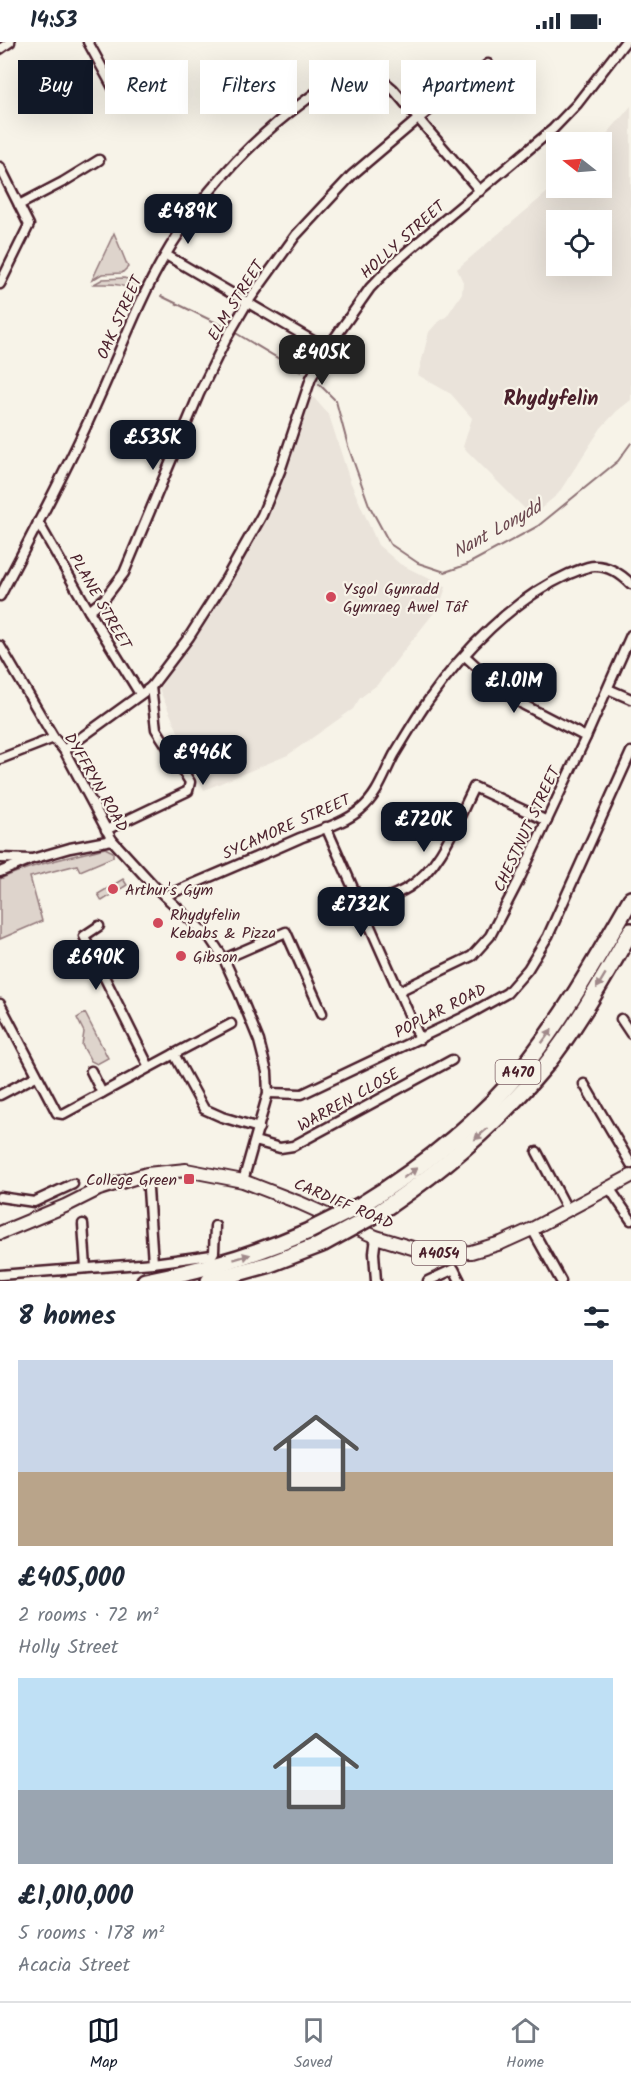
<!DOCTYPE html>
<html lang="en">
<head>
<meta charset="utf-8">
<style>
	:root { --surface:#fff; --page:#f6f6f7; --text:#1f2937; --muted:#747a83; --line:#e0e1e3; --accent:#111827 }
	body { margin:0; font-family:Kalam,sans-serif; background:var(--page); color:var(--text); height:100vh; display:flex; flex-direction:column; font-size:22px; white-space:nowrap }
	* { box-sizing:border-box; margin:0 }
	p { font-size:20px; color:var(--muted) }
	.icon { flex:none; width:33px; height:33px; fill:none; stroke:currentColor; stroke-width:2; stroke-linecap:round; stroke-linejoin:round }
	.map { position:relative; height:1239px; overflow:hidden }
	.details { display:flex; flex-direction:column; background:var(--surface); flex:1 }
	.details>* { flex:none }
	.banner { position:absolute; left:18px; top:18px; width:596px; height:54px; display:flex; gap:12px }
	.needle { width:39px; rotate:287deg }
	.tools { position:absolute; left:546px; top:90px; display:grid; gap:12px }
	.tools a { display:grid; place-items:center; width:66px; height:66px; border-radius:0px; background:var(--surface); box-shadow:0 6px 24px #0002; font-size:30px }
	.price { position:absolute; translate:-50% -51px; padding:0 14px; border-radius:12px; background:var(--accent); color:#fff; font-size:20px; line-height:39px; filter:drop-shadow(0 2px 3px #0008) }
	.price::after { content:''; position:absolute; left:50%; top:36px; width:18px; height:14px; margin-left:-9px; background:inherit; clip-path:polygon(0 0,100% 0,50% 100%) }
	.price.on { background:#222; color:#fff }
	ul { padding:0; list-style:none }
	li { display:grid; align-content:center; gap:12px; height:318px; padding:0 18px }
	li span { display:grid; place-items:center; height:186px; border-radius:0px; color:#555 }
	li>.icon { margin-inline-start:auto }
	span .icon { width:108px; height:108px; fill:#fffc; stroke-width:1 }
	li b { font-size:26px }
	h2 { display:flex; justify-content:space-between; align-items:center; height:72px; padding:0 18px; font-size:26px }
	.tag { padding:0 21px; border-radius:0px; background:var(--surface); box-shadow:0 6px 24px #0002; font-size:21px; line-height:54px }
	.tag.on { background:var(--accent); color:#fff }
	.status { display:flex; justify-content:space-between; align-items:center; height:42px; padding:0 30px; background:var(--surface); direction:ltr }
	.status svg { height:16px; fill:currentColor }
	.menu { display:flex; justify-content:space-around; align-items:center; height:84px; border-top:2px solid var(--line); background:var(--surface); font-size:16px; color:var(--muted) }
	.menu a { display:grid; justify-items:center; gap:3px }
	.menu .on { color:var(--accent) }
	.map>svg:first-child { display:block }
</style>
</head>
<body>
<div class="status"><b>14:53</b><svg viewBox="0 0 49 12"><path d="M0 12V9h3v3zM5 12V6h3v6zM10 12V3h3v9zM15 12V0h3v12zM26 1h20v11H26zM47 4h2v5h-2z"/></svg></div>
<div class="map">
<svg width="631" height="1239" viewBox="0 0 631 1239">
	<rect width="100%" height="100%" fill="#f7f3e8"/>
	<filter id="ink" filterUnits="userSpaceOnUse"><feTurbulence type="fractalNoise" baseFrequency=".0167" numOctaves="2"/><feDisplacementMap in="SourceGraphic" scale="12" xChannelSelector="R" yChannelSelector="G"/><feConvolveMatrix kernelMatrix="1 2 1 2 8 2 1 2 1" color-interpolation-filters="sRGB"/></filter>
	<g filter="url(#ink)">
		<!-- built -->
		<g fill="#eae3da" fill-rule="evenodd">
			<path d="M631 64V358L617 369 601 386 558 452 532 474 463 405 472 376 451 352 418 333 429 290 436 282 447 274 462 251 463 240 457 227 556 143V146H602V100H600ZM556 178H602V224H556Z"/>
			<polygon points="309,355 314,356 329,373 350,439 378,503 400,522 446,545 440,563 377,643 360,656 353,667 288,713 204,748 159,647 226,546 254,497 285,433"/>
		</g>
		<!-- green -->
		<g fill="#ded4cc" stroke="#947a7c" stroke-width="1.5">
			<polygon points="114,191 128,225 122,231 102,232 92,238"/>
			<path d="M124 236 139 241 141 244 136 253C124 240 112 242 94 242L103 237Z"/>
			<path d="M105 806 113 810V815L80 829 77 823 30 835 42 879 0 897V837C33 822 70 815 105 806Z"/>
			<polygon points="123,837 127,843 102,859 98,852"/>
			<polygon points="85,971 108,1016 97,1022 91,1019 82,1003 84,990 77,976"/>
		</g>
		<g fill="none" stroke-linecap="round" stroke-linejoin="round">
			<!-- stream -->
			<g stroke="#8e7275" stroke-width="2">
				<polyline points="161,254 229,287"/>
				<polyline points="234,290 301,330"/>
				<polyline points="319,342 336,359 348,404 369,463 390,502 418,521 445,530 466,523 538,484 618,419 631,401"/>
			</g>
			<!-- street casing -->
			<g stroke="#4a1f2b" stroke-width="13">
				<g id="street">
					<polyline points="88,0 123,64"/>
					<polyline points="0,7 10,0"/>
					<polyline points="0,125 29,183 0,242"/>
					<polyline points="19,163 63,140 99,118"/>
					<polyline points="166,213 327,307"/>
					<polyline points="38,480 89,569 140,652"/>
					<path d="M0 554C30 496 61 439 88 380 106 341 122 302 139 264 176 182 233 111 306 58 335 36 362 18 393 47L480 149"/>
					<polyline points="89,569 105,556 124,531 199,352 226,297 247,261 296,193 352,133 418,77 488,22"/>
					<polyline points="0,604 54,696 64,708 112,798 154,844 210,896 224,917 239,950 259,999 267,1030 268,1051 243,1139"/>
					<polyline points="465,614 502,648 524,663 586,695"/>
					<polyline points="608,647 631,657"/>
					<polyline points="64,708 151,645 189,595 223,542 262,473 280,429 311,336 327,307 370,246 393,222 430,190 553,87 577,62 625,0"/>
					<polyline points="0,717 54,696"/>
					<polyline points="326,785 420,997"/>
					<polyline points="106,788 188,749 190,740 156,687 151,645"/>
					<polyline points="0,816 32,817 70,806 112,798"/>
					<polyline points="0,830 29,818"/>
					<path d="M165 854C210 835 255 816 300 796 320 788 345 781 361 767 378 753 384 732 394 713 405 695 416 676 428 659 463 609 513 557 569 532 578 529 586 524 595 524 610 524 621 532 631 542"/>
					<path d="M362 866C377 859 395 854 409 845 442 824 457 778 474 745L547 779"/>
					<polyline points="99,884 84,894 149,1025"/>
					<polyline points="224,917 286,890 322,971"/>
					<polyline points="399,949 472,914 490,894 518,840 586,695 631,593"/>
					<polyline points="0,962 57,1071 63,1072 174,1012 204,1067 222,1075 259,1086"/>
					<polyline points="621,977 631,992"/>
					<polyline points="174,1012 231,982"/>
					<polyline points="91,1029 102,1051"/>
					<polyline points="584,1042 631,1122"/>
					<polyline points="268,1051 302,1052 464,975 507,951 528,927 548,894 631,710"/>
					<polyline points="0,1053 36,1034"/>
					<polyline points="255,1099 280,1106 293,1104 452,1018"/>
					<polyline points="537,1110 568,1169"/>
					<polyline points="147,1132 153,1221"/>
					<polyline points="610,1147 631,1178"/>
					<polyline points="0,1155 34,1160 73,1142"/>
					<polyline points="83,1182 86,1226"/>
					<polyline points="532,1187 561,1239"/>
					<polyline points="376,1195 374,1211 376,1239"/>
					<polyline points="0,1233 153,1221 212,1213 214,1210 215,1184"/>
					<polyline points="428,1239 454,1227 460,1239"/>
				</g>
			</g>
			<!-- primary casing -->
			<g stroke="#4a1f2b" stroke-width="16">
				<polyline id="primary" points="0,1191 65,1164 99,1147 147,1132 186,1128 243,1139 300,1161 376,1195 419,1208 438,1211 471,1210 501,1201 532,1187 631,1134"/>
			</g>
			<!-- highway casing -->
			<g stroke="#4a1f2b" stroke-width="20">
				<g id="highway">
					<path d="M361 1163C424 1124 483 1078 529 1018 568 968 599 912 631 857"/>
					<path d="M373 1174C438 1132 495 1084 545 1024 578 983 604 935 631 889"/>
					<path d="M145 1239C203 1228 255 1213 309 1189"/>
					<polyline points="209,1239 270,1222 322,1202"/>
				</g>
			</g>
			<!-- street -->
			<use href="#street" stroke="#f7f3e8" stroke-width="8"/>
			<!-- primary -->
			<use href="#primary" stroke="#f7f3e8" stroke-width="12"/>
			<!-- highway -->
			<use href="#highway" stroke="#f7f3e8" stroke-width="15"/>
			<!-- highway-bridge casing -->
			<g stroke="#4a1f2b" stroke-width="20" stroke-linecap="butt">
				<g id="highway-bridge">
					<polyline points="309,1189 361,1163"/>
					<polyline points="322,1202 373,1174"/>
				</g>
			</g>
			<!-- highway-bridge -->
			<use href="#highway-bridge" stroke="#f7f3e8" stroke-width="15"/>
		</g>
		<!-- one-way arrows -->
		<defs><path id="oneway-solid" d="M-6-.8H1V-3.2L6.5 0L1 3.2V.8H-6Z" transform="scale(1.5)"/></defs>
		<g fill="#a0898a">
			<use href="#oneway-solid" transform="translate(601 939) rotate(121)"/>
			<use href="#oneway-solid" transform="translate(547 994) rotate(-54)"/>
			<use href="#oneway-solid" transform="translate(481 1092) rotate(139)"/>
			<use href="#oneway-solid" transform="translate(410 1131) rotate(-37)"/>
			<use href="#oneway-solid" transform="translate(242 1215) rotate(-17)"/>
		</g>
	</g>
	<!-- markers -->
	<g fill="#d1495b" stroke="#f7f3e8" stroke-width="2">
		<circle cx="331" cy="555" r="6"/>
		<circle cx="113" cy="847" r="6"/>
		<circle cx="158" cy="881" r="6"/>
		<circle cx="181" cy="914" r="6"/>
		<rect x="183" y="1131" width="12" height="12" rx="3"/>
	</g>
	<g text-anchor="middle" stroke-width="4.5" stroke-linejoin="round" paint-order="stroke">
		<!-- shield labels -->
		<g fill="#f7f3e8" stroke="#7e5f64" stroke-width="1.5">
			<rect x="495.5" y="1018" width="45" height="24" rx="4.5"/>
			<rect x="412" y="1199" width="54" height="24" rx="4.5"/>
		</g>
		<g font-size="15" font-weight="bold" fill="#4a1f2b">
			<text x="518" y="1035">A470</text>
			<text x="439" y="1216">A4054</text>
		</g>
		<!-- street labels -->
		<g font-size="16" fill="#4a1f2b" stroke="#f7f3e8">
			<text transform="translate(402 197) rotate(-42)" y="6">HOLLY STREET</text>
			<text transform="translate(235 258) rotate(-58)" y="6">ELM STREET</text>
			<text transform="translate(119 275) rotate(-66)" y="6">OAK STREET</text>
			<text transform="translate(101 559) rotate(60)" y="6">PLANE STREET</text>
			<text transform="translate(97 740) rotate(60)" y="6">DYFFRYN ROAD</text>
			<text transform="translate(286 784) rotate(-24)" y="6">SYCAMORE STREET</text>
			<text transform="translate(526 787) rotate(-65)" y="6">CHESTNUT STREET</text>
			<text transform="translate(440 968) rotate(-27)" y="6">POPLAR ROAD</text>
			<text transform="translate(348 1057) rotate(-29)" y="6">WARREN CLOSE</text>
			<text transform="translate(344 1161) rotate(23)" y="6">CARDIFF ROAD</text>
		</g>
		<!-- poi labels -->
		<g font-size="16" fill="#4a1f2b" stroke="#f7f3e8" text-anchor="start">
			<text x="343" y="552">Ysgol Gynradd<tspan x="343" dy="18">Gymraeg Awel Tâf</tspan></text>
			<text x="125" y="853">Arthur's Gym</text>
			<text x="170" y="878">Rhydyfelin<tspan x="170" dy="18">Kebabs &amp; Pizza</tspan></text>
			<text x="193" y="920">Gibson</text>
			<text x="177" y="1143" text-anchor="end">College Green</text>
		</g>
		<!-- water labels -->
		<g font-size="18" font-style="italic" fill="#6c4950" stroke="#f7f3e8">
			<text transform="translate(497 487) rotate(-29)" y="6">Nant Lonydd</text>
		</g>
		<!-- quarter labels -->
		<g font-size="20" font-weight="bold" fill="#4a1f2b" stroke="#f7f3e8">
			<text x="551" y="363">Rhydyfelin</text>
		</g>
	</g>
</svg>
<div class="tools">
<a><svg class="needle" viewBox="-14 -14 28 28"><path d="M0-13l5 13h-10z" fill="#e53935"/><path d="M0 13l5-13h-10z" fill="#747a83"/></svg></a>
<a><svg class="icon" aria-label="locate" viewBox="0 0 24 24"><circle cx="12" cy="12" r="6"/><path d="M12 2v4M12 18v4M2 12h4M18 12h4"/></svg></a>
</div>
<b class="price" style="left:188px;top:203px">£489K</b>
<b class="price on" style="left:322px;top:344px">£405K</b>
<b class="price" style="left:153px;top:429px">£535K</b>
<b class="price" style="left:514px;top:672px">£1.01M</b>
<b class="price" style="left:203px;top:744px">£946K</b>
<b class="price" style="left:424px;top:811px">£720K</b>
<b class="price" style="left:361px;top:896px">£732K</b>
<b class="price" style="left:96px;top:949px">£690K</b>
<div class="banner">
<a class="tag on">Buy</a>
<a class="tag">Rent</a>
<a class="tag">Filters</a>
<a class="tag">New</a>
<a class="tag">Apartment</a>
</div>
</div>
<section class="details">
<h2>8 homes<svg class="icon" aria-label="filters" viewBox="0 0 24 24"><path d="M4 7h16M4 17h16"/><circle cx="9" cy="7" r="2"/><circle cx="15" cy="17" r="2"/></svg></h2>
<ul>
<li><span style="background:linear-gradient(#c9d6e8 60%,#b9a48a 0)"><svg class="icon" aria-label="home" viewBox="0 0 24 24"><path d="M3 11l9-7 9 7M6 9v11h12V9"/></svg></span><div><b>£405,000</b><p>2 rooms · 72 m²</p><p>Holly Street</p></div></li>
<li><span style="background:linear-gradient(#bfe0f5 60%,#9aa5b1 0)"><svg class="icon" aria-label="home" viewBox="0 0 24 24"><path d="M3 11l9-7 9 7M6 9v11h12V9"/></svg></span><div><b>£1,010,000</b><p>5 rooms · 178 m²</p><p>Acacia Street</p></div></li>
</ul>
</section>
<nav class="menu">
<a class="on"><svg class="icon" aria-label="map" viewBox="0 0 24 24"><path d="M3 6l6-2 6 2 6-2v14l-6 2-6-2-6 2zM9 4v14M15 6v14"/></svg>Map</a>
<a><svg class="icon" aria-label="saved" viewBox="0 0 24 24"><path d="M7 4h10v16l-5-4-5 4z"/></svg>Saved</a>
<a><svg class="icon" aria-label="home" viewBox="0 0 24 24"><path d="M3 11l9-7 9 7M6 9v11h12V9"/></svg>Home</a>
</nav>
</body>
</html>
